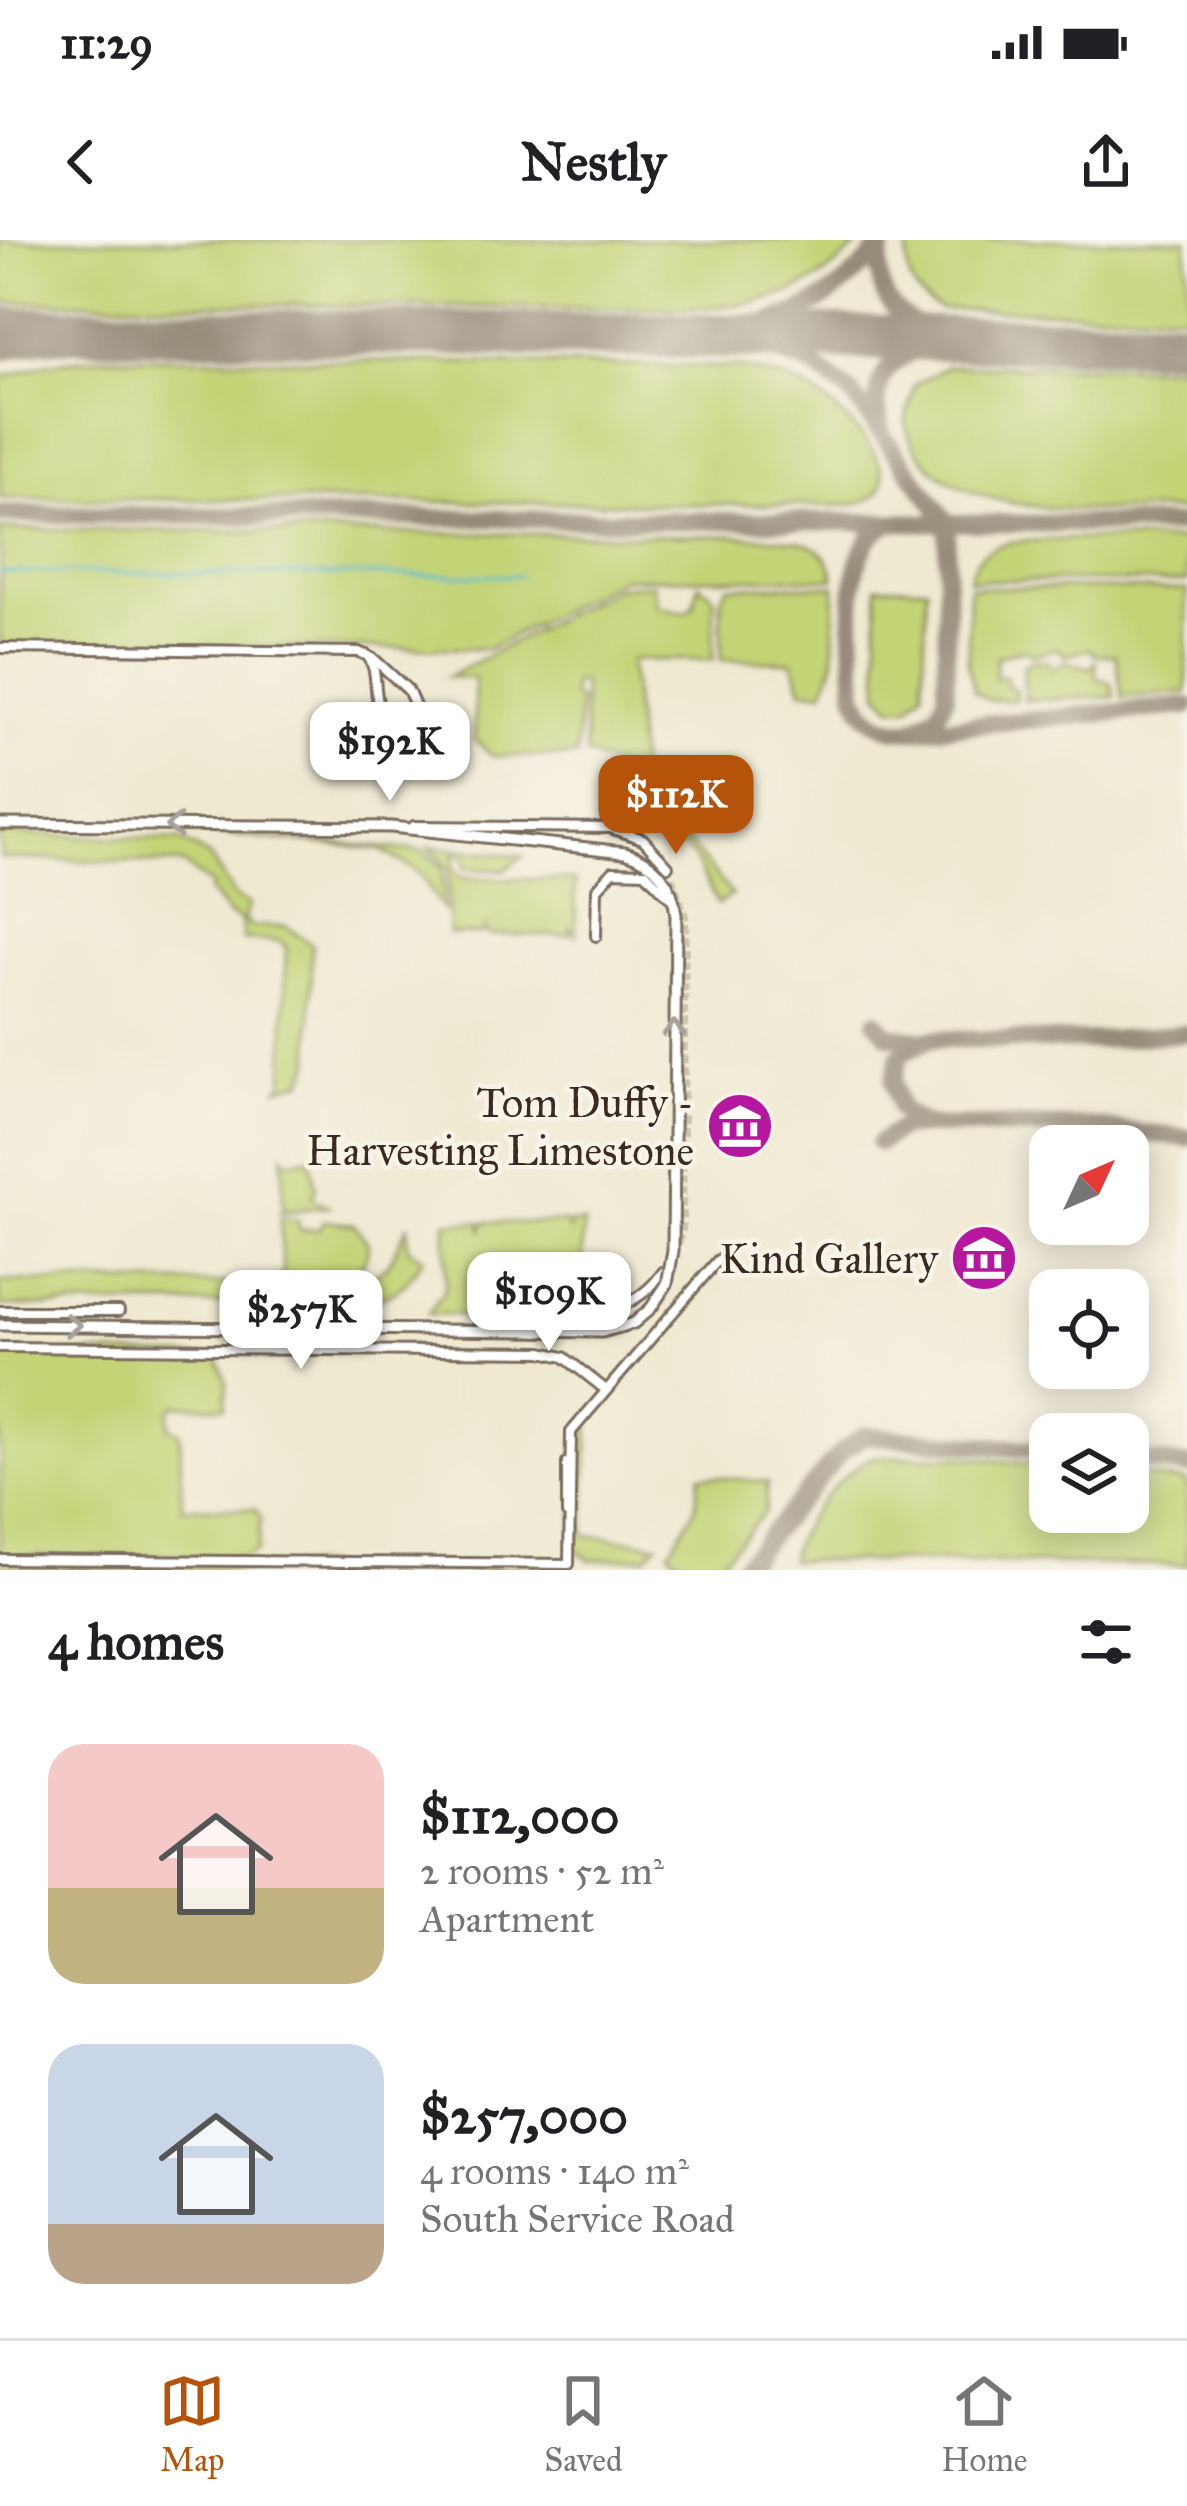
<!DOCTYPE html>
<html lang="en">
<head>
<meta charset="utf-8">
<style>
	:root { --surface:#fff; --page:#f6f6f6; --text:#202124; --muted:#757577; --line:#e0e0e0; --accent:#b45309 }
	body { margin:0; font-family:"IM FELL Great Primer",serif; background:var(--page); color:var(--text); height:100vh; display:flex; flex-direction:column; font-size:45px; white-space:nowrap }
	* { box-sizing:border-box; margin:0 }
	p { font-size:39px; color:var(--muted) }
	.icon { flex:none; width:66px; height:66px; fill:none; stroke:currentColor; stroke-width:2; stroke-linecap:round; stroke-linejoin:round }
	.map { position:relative; height:1330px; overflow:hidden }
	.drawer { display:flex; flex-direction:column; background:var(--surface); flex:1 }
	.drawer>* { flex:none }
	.needle { width:78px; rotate:46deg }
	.controls { position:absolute; left:1029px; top:885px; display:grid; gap:24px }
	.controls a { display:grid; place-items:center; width:120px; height:120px; border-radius:24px; background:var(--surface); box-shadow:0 6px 30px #0003; font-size:60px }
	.price { position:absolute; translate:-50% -102px; padding:0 27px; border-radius:24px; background:#fff; color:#222; font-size:39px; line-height:78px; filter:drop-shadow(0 3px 6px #0008) }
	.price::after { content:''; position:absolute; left:50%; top:72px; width:36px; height:27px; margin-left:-18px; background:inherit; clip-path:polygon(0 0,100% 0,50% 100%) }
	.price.active { background:var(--accent); color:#fff }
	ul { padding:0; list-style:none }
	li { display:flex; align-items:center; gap:36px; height:300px; padding:0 48px }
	li span { display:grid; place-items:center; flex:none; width:336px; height:240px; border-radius:36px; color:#555 }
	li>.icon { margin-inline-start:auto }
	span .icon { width:144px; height:144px; fill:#fffc; stroke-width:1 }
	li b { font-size:51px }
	h2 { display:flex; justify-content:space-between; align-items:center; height:144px; padding:0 48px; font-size:51px }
	.status { display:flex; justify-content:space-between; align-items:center; height:84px; padding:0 60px; background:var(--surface); direction:ltr }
	.status svg { height:33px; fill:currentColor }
	header { display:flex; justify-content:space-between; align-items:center; height:156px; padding:0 48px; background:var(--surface); font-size:54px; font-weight:700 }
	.menu { display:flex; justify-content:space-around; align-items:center; height:168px; border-top:3px solid var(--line); background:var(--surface); font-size:33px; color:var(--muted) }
	.menu a { display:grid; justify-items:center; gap:6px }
	.menu .active { color:var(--accent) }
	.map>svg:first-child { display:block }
</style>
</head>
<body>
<div class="status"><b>11:29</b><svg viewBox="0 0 49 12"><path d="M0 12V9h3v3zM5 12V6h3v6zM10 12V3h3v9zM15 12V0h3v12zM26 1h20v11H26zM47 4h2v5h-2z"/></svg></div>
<header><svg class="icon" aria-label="back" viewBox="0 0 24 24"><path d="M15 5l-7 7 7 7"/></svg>Nestly<svg class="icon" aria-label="share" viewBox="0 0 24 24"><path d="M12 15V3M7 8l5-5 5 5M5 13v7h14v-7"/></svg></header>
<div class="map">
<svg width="1187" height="1330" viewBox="0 0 1187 1330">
	<rect width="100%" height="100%" fill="#f7f3e8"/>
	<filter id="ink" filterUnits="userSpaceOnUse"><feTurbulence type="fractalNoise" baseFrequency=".00833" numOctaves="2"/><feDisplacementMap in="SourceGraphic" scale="24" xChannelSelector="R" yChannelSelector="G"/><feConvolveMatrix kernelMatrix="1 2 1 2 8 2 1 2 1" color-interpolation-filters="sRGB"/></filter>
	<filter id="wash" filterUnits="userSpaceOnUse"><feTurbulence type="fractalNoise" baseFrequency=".004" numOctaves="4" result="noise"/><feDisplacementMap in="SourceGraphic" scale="48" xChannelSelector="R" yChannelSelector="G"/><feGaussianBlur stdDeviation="2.7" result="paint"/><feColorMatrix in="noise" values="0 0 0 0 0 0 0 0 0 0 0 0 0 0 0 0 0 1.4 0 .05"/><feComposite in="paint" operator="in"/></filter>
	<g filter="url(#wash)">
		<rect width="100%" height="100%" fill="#f0e9d1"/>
		<!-- green -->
		<g fill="#c3d376" stroke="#7f7e4a" stroke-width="3">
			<path d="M0 0H866C854 6 839 25 824 35 779 65 721 68 668 69L2 62Z"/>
			<path d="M911 0H1187V74L940 69C911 55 901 31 911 0Z"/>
			<path d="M104 117 737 127C761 132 786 138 808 149 832 162 919 238 867 260 847 269 815 264 793 265L0 258V138L50 123Z"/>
			<path d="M947 126 1187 127V270C1106 269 929 287 905 182L915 145Z"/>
			<path d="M0 289 734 296C772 300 830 291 834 339L622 338 488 409 0 404Z"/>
			<path d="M1071 299 1187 300V342L969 340C978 292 1030 303 1071 299Z"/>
			<polygon points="653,344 657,366 683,372 693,367 699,344 714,356 713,420 630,420 641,544 732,655 718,664 695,620 618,527 586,515 582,442 574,442 572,457 579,460 577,516 492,516 475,500 474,438 448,437 617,347"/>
			<polygon points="728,346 835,346 834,422 824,451 802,450 793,422 721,420 721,358"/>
			<polygon points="877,346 927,347 923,451 909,467 892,466 879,452"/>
			<polygon points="969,347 1187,350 1187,452 1122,457 1116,415 1095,415 1089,409 1065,416 1058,408 1034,415 1023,409 997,417 996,438 1007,437 1006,445 1016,450 1015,460 988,460 974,451 968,425"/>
			<polygon points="1030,421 1046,421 1053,428 1066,421 1089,428 1096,422 1096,437 1112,444 1114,457 1025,460 1023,427"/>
			<polygon points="183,591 423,611 442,627 444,670 418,632 379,609"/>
			<polygon points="0,593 181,600 210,617 235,657 249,665 244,679 253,687 286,686 312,705 311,822 303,841 279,848 284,842 286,707 279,701 243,700 242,681 229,675 209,651 212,646 183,624 0,618"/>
			<polygon points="429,607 523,616 504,630 466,629 462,616 453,615 453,630 462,638 575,640 576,695 570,688 569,695 488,695 484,687 483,694 449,694 448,629"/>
			<polygon points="283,915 288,921 311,918 316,949 312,958 328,966 278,973 283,971"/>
			<path d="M280 978 298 980 300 990 319 989 324 981 354 984 368 1003C370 1075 188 1063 141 1064 94 1065 47 1067 0 1066V1041L275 1044 276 1037 283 1036Z"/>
			<path d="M446 982H481L482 989 485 982 566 983 570 990 571 983H584L581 1055C556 1082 465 1074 428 1074L445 1049Z"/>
			<path d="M408 985V1008L423 1018C405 1052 382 1064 345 1059L389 1024Z"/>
			<polygon points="0,1111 218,1117 227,1144 225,1167 175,1165 169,1171 169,1188 180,1192 182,1267 255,1269 261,1278 257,1311 245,1317 0,1315"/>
			<polygon points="584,1186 589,1186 584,1295 658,1304 646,1317 590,1320 573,1308 578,1199"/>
			<path d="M873 1217H962L1050 1226V1272H1128V1235L1187 1241V1325L790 1320C798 1281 837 1235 873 1217Z"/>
			<polygon points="700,1235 768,1242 765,1271 720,1322 679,1321 669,1311 695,1269"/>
			<polygon points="0,1323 553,1328 553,1330 0,1330"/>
		</g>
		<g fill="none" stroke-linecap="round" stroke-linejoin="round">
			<!-- stream -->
			<polyline stroke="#4ebac8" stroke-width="3" points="0,332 520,336"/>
			<!-- taxiway -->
			<g stroke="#968a78" stroke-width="18">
				<path d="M882 9C869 59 905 89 951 95"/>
				<polyline points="0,87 61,88"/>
				<path d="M717 91C791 85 840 59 886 0"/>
				<polyline points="580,94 756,105 812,125 852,154 947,282 946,456 938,473 911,490"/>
				<polyline points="0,112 82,94 221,92"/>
				<path d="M881 186C855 86 986 100 1046 99"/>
				<polyline points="0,274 1187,285"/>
				<path d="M890 283C838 302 855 405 855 453 865 480 882 490 911 490L1187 466"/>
				<polyline points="876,781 888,795 919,799"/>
				<polyline points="1187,793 1088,801 929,799 900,815 893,841 900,870 927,886 1088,887 1187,898"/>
				<polyline points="879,903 901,888 923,886"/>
				<polyline points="1128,1219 1187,1226"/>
				<polyline points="739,1330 842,1211 864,1195 1050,1211"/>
			</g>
			<!-- runway -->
			<polyline stroke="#968a78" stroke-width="45" points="0,89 1187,101"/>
		</g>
	</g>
	<g filter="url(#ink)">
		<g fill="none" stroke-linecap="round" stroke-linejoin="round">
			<!-- minor-tunnel -->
			<polyline stroke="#ccc3ad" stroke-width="8" stroke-dasharray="8 4" stroke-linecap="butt" points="668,626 685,677 682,990 676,1010"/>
			<!-- minor casing -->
			<g stroke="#7a6d5d" stroke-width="14">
				<g id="minor">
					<path d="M0 408 359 412 374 419 408 450 415 466 405 478 387 479C369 461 382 434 367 415"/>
					<polyline points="414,586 610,588 643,599 668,626"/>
					<polyline points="596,696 597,649 613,631 645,632 669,657"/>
					<polyline points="0,1071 119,1071"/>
					<path d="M517 1088C571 1075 628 1082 663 1032"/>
					<polyline points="0,1107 542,1112 564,1117 606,1150"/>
					<polyline points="567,1223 567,1273"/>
					<polyline points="0,1319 569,1324 571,1192 718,1020"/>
				</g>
			</g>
			<!-- tertiary casing -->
			<g stroke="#7a6d5d" stroke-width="15">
				<g id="tertiary">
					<path d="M0 584 391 587 625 612C656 621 673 644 676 675"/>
					<polyline points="0,1085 602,1092 634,1083 651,1068"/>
				</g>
			</g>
			<!-- minor -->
			<use href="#minor" stroke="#fff" stroke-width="8"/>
			<!-- tertiary -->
			<use href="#tertiary" stroke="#fff" stroke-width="9"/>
			<!-- tertiary-bridge casing -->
			<g stroke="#7a6d5d" stroke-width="15" stroke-linecap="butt">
				<polyline id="tertiary-bridge" points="651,1068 667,1044 673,1011 676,675"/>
			</g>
			<!-- tertiary-bridge -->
			<use href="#tertiary-bridge" stroke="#fff" stroke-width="9"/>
		</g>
		<!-- one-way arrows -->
		<defs><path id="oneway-chevron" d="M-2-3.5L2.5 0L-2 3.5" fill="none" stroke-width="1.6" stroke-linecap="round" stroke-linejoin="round" transform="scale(3)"/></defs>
		<g stroke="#a79f9a">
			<use href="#oneway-chevron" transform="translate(174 586) rotate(-180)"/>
			<use href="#oneway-chevron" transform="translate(674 789) rotate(-89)"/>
			<use href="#oneway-chevron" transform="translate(73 1085)"/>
		</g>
	</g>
	<!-- icons -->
	<defs>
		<g id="museum-disc" transform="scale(3.45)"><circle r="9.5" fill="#b5179e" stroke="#f7f3e8"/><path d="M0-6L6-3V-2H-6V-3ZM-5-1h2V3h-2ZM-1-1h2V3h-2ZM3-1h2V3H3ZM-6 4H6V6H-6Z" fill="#fff"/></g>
	</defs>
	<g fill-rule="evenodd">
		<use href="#museum-disc" x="740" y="886"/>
		<use href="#museum-disc" x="984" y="1018"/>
	</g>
	<g text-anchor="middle" stroke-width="9" stroke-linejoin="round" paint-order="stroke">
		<!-- poi labels -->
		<g font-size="42" fill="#3b2a1e" stroke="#f7f3e8" text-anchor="end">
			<text x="694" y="877">Tom Duffy -<tspan x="694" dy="48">Harvesting Limestone</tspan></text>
			<text x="938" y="1033">Kind Gallery</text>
		</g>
	</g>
</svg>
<div class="controls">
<a><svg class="needle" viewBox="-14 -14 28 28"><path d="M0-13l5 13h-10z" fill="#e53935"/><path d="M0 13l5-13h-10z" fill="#757577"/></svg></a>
<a><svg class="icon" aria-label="locate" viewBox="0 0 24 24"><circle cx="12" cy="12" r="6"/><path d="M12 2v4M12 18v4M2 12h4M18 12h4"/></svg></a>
<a><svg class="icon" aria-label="layers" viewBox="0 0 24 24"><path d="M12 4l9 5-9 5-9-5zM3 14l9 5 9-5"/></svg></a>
</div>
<b class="price" style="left:390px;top:564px">$192K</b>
<b class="price active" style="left:676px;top:617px">$112K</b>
<b class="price" style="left:549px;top:1114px">$109K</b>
<b class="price" style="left:301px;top:1132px">$257K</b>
</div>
<section class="drawer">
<h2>4 homes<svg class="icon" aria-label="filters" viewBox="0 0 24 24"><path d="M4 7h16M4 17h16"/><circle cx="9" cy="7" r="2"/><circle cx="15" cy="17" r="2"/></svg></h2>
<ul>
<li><span style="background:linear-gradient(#f6c9c9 60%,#c2b280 0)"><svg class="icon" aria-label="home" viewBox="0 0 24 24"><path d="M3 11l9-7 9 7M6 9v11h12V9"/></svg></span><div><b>$112,000</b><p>2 rooms · 52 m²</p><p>Apartment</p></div></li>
<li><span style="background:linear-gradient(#c9d6e8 75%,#b9a48a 0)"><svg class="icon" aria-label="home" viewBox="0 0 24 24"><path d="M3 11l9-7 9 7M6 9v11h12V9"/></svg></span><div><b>$257,000</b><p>4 rooms · 140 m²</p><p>South Service Road</p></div></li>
</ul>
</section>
<nav class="menu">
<a class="active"><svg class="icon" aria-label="map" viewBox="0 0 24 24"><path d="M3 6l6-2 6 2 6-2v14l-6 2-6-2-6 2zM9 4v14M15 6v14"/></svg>Map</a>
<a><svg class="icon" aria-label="saved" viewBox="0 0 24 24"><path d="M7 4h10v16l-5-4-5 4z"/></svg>Saved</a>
<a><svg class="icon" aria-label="home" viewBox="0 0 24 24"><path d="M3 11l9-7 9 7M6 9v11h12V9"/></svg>Home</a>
</nav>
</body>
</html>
